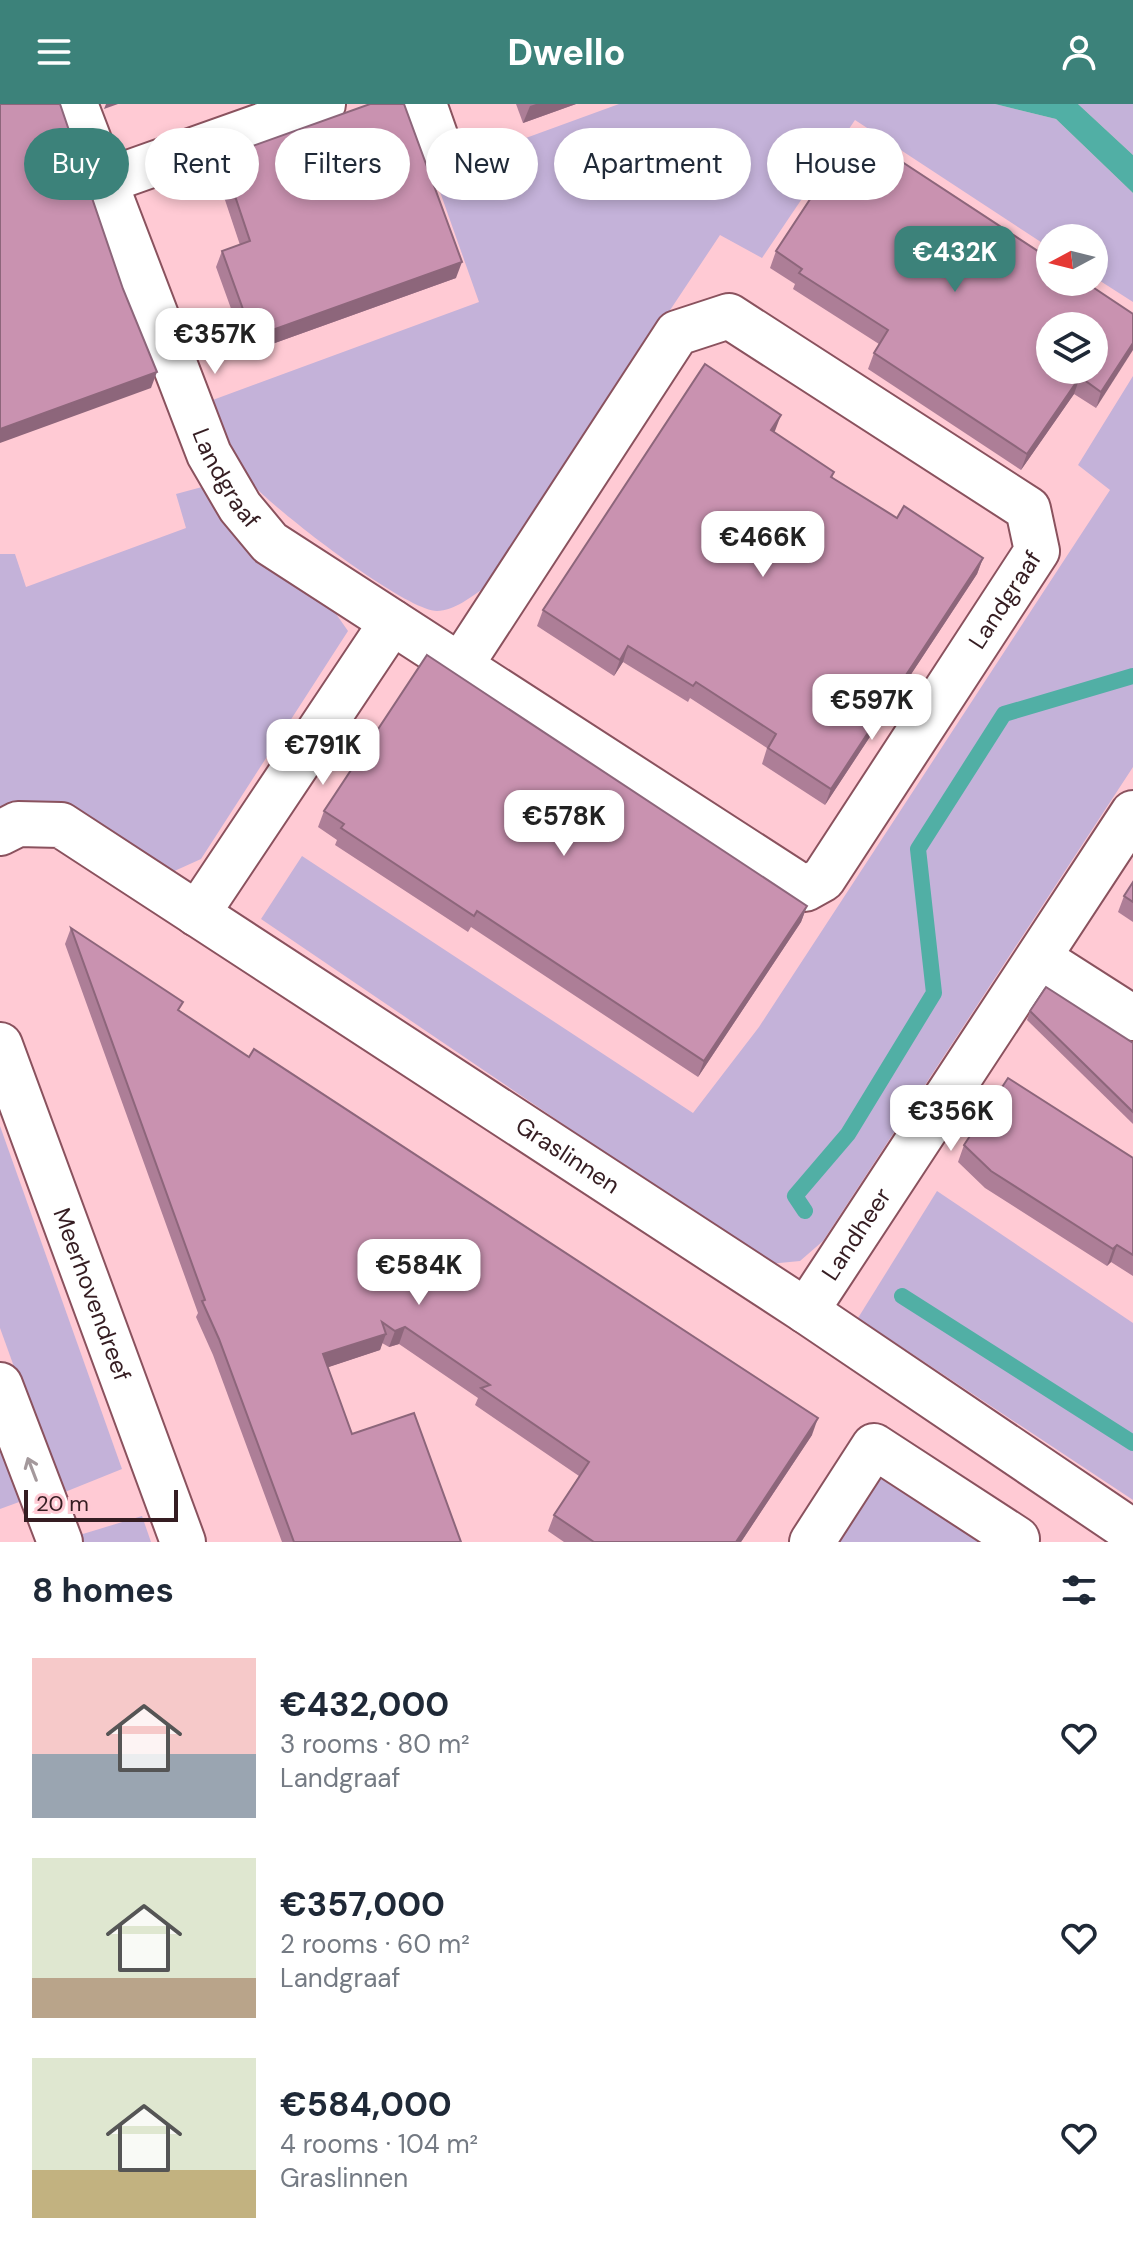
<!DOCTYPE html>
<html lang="en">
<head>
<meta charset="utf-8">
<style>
	:root { --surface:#fff; --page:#f6f6f7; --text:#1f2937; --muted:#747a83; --accent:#3c827a }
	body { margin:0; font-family:"DM Sans",sans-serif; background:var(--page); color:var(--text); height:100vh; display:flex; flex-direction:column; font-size:30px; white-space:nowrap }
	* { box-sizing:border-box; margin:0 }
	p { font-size:26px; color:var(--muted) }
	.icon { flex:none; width:44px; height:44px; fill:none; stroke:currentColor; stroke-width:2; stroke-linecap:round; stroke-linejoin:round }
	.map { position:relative; height:1438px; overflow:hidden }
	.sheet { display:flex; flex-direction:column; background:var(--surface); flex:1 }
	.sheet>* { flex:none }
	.top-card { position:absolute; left:24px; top:24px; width:1086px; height:72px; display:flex; gap:16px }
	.needle { width:52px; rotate:263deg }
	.buttons { position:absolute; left:1036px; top:120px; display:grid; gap:16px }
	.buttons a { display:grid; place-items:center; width:72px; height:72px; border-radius:50%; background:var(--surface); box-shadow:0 4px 12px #0003; font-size:40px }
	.scale { position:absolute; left:24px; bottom:20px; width:154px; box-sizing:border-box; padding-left:8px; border:4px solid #351d22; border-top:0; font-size:22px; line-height:28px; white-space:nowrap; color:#351d22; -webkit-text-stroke:6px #ffcad4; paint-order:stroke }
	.price { position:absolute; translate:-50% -68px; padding:0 18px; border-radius:16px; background:#fff; color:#222; font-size:26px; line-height:52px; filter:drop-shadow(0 2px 4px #0008) }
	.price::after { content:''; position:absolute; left:50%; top:48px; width:24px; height:18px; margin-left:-12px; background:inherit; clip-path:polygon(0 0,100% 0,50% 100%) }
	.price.current { background:var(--accent); color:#fff }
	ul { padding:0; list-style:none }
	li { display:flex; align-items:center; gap:24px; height:200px; padding:0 32px }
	li span { display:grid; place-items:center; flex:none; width:224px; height:160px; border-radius:0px; color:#555 }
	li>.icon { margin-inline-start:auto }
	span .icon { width:96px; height:96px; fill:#fffc; stroke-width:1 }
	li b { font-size:34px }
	h2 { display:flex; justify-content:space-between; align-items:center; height:96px; padding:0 32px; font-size:34px }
	.tag { padding:0 28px; border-radius:36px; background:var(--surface); box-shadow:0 4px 12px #0003; font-size:28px; line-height:72px }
	.tag.current { background:var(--accent); color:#fff }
	header { display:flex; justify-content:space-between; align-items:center; height:104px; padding:0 32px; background:var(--accent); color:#fff; font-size:36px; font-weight:800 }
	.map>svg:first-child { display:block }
</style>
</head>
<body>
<header><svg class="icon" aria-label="menu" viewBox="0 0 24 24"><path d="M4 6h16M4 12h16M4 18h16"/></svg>Dwello<svg class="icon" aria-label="person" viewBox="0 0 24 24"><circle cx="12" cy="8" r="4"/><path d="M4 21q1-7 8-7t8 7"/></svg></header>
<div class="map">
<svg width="1133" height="1438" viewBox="0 0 1133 1438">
	<rect width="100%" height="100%" fill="#ffcad4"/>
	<!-- green -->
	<g fill="#c4b2d9">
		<path d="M619 0H995L1056 15 1133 89V198L1094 173V134H1050V144L855 16 762 154 720 131 486 483C472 492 454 507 437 507 405 507 263 398 243 370 229 349 220 320 210 297L479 198 433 68Z"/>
		<polygon points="1078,0 1133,0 1133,51"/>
		<polygon points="1133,272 1133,663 823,1137 800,1157 769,1160 261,815 302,752 693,1009 759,923 1110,386 1078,361"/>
		<polygon points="202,383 264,455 327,497 348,527 201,755 170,769 104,724 46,698 0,709 0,450 15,450 26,483 186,424 176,390"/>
		<polygon points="0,1022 122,1365 60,1390 0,1224"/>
		<polygon points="937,1087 1133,1219 1133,1396 858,1214"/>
		<polygon points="0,1312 30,1394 0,1405"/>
		<polygon points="893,1366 990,1438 829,1438 873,1373"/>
		<polygon points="142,1412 151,1438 75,1438 73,1433"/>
	</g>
	<!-- water -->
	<polygon fill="#51afa5" points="995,0 1078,0 1133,51 1133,89 1056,15"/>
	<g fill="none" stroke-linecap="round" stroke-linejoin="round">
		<!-- stream -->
		<g stroke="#51afa5" stroke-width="16">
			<polyline points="805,1107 795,1092 848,1030 934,889 918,745 1004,610 1133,572"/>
			<polyline points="902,1192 1133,1339"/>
		</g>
		<!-- street casing -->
		<g stroke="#8a525e" stroke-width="48">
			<g id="street">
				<path id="s1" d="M75 0 209 350 240 403 270 439 805 785 823 775 1037 447 1028 405 729 212 677 229 460 562"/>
				<polyline points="424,0 443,54"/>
				<polyline points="103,78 323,0"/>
				<path id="s2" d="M0 729 18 720 61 721 806 1207 1133 1428"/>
				<polyline points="197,810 392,518"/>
				<polyline points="1039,854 1133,914"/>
				<path id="s3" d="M0 941 183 1438"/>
				<path id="s4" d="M806 1207 1133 709"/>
				<polyline points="812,1438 874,1342 1017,1435 1015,1438"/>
			</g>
		</g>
		<!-- secondary casing -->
		<g stroke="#8a525e" stroke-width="48">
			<polyline id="secondary" points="0,1281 60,1438"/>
		</g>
		<!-- street -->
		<use href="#street" stroke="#fff" stroke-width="44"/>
		<!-- secondary -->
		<use href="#secondary" stroke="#fff" stroke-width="44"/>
	</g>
	<!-- wall -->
	<g fill="#ad7e97">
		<polygon points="516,0 576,0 523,19"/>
		<polygon points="222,53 456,174 247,249 216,163 222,147 240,141 216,69"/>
		<polygon points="776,147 1133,210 1096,304 1074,290 1021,366 868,265 874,249 879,240 793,185 795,180 770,164"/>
		<polygon points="774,328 834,368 832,374 897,414 983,454 977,470 825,701 762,660 767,644 690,594 688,598 623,558 614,572 537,522 543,506"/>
		<polygon points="324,707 807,802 801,818 698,973 471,823 468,828 335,741 337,736 318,723"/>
		<polygon points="1133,778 1133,818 1118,808 1124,792"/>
		<polygon points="71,824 180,907 812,1331 741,1438 564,1438 548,1427 554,1411 579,1372 475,1301 478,1294 399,1240 389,1243 382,1239 380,1246 328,1263 352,1330 461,1438 282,1438 213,1251 196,1213 198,1209 65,840"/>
		<polygon points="1030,907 1133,939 1133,1020 1027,916"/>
		<polygon points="964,1041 1133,1054 1133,1172 1111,1158 1107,1162 985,1084 958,1058"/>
	</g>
	<!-- shaded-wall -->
	<g fill="#8d667b">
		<polygon points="106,0 118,0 104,5"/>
		<polygon points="536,0 576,0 523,19 530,2"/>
		<polygon points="462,158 456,174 247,249 253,233"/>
		<polygon points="1133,239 1133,246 1096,304 1101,288"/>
		<polygon points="157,268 151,284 0,339 0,325"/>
		<polygon points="1080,273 1074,290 1021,366 1027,350"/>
		<polygon points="781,311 775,327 765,342 771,326"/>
		<polygon points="983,454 977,470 825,701 831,685"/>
		<polygon points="628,542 623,558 614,572 620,556"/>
		<polygon points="807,802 801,818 698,973 704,957"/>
		<polygon points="1117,1141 1111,1158 1107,1162 1113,1145"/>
		<polygon points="405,1223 399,1240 389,1243 395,1227"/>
		<polygon points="386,1230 380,1246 317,1267 323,1250"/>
		<polygon points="818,1314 812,1331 741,1438 736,1438"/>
	</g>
	<!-- building -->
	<g fill="#c992b0" stroke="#8d667b" stroke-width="2" fill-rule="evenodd">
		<polygon points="0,0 60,0 123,185 157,268 0,325"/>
		<polygon points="370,0 404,0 462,158 253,233 222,147 250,137 222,53"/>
		<path d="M855 27 1050 155V178H1085L1133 210V239L1101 288 1080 273 1027 350 874 249 888 226 799 169 802 165 776 147ZM1050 222H1094V266H1050Z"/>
		<polygon points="705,260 781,311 771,326 834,368 831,373 897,414 904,402 983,454 831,685 768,644 776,630 696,578 693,582 628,542 620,556 543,506"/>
		<polygon points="427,551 807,802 704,957 477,807 474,812 341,724 344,720 324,707"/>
		<polygon points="1133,778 1133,798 1124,792"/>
		<polygon points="71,824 183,898 178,906 249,953 254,945 818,1314 736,1438 594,1438 554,1411 589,1358 481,1284 490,1281 405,1223 395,1227 382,1218 386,1230 323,1250 352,1330 414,1309 461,1438 294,1438 219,1235 202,1197 205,1196"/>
		<polygon points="1046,883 1133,939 1133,1008 1030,907"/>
		<polygon points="1008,974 1133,1054 1133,1151 1117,1141 1113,1145 991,1067 964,1041"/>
	</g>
	<!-- one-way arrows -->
	<defs><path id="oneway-shaft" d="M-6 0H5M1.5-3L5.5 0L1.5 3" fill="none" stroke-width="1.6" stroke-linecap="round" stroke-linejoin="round" transform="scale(2)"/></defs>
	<use stroke="#a4999c" href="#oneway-shaft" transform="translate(32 1365) rotate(-111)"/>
	<g text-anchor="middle" stroke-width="6" stroke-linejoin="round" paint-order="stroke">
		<!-- street labels -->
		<g font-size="24" fill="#351d22" stroke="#ffcad4">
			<text dy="8" stroke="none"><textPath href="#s1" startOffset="404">Landgraaf</textPath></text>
			<text dy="8" stroke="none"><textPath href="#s1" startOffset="1474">Landgraaf</textPath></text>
			<text dy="8" stroke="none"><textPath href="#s2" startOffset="668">Graslinnen</textPath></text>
			<text dy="8" stroke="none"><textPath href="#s4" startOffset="92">Landheer</textPath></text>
			<text dy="8" stroke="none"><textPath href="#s3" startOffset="266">Meerhovendreef</textPath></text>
		</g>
	</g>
</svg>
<div class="buttons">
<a><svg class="needle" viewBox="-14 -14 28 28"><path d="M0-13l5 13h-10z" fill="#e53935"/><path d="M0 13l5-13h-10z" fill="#747a83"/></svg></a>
<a><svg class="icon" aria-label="layers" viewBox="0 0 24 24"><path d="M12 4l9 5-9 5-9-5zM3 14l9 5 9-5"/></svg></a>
</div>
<div class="scale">20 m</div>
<b class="price current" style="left:955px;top:190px">€432K</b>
<b class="price" style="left:215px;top:272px">€357K</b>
<b class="price" style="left:763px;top:475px">€466K</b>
<b class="price" style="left:872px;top:638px">€597K</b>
<b class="price" style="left:323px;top:683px">€791K</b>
<b class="price" style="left:564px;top:754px">€578K</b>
<b class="price" style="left:951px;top:1049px">€356K</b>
<b class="price" style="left:419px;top:1203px">€584K</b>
<div class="top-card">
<a class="tag current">Buy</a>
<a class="tag">Rent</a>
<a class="tag">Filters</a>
<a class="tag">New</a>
<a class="tag">Apartment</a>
<a class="tag">House</a>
</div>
</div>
<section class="sheet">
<h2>8 homes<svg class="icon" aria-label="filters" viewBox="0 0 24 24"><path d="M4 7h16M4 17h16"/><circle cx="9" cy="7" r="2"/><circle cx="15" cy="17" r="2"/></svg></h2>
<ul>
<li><span style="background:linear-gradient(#f6c9c9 60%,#9aa5b1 0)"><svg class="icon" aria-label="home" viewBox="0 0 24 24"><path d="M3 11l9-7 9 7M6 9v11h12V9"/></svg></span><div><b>€432,000</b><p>3 rooms · 80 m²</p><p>Landgraaf</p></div><svg class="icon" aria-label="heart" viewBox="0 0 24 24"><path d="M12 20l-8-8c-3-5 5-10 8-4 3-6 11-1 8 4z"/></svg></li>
<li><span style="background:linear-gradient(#dfe7d0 75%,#b9a48a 0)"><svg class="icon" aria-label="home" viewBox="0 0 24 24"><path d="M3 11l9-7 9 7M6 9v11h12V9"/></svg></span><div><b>€357,000</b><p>2 rooms · 60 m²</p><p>Landgraaf</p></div><svg class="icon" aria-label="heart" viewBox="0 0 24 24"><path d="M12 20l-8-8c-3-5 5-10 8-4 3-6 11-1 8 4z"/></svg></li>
<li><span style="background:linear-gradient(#dfe7d0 70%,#c2b280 0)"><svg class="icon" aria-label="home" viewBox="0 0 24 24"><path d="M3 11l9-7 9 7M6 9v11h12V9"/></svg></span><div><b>€584,000</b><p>4 rooms · 104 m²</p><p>Graslinnen</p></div><svg class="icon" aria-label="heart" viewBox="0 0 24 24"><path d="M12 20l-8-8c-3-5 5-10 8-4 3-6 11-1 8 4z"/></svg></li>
</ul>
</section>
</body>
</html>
